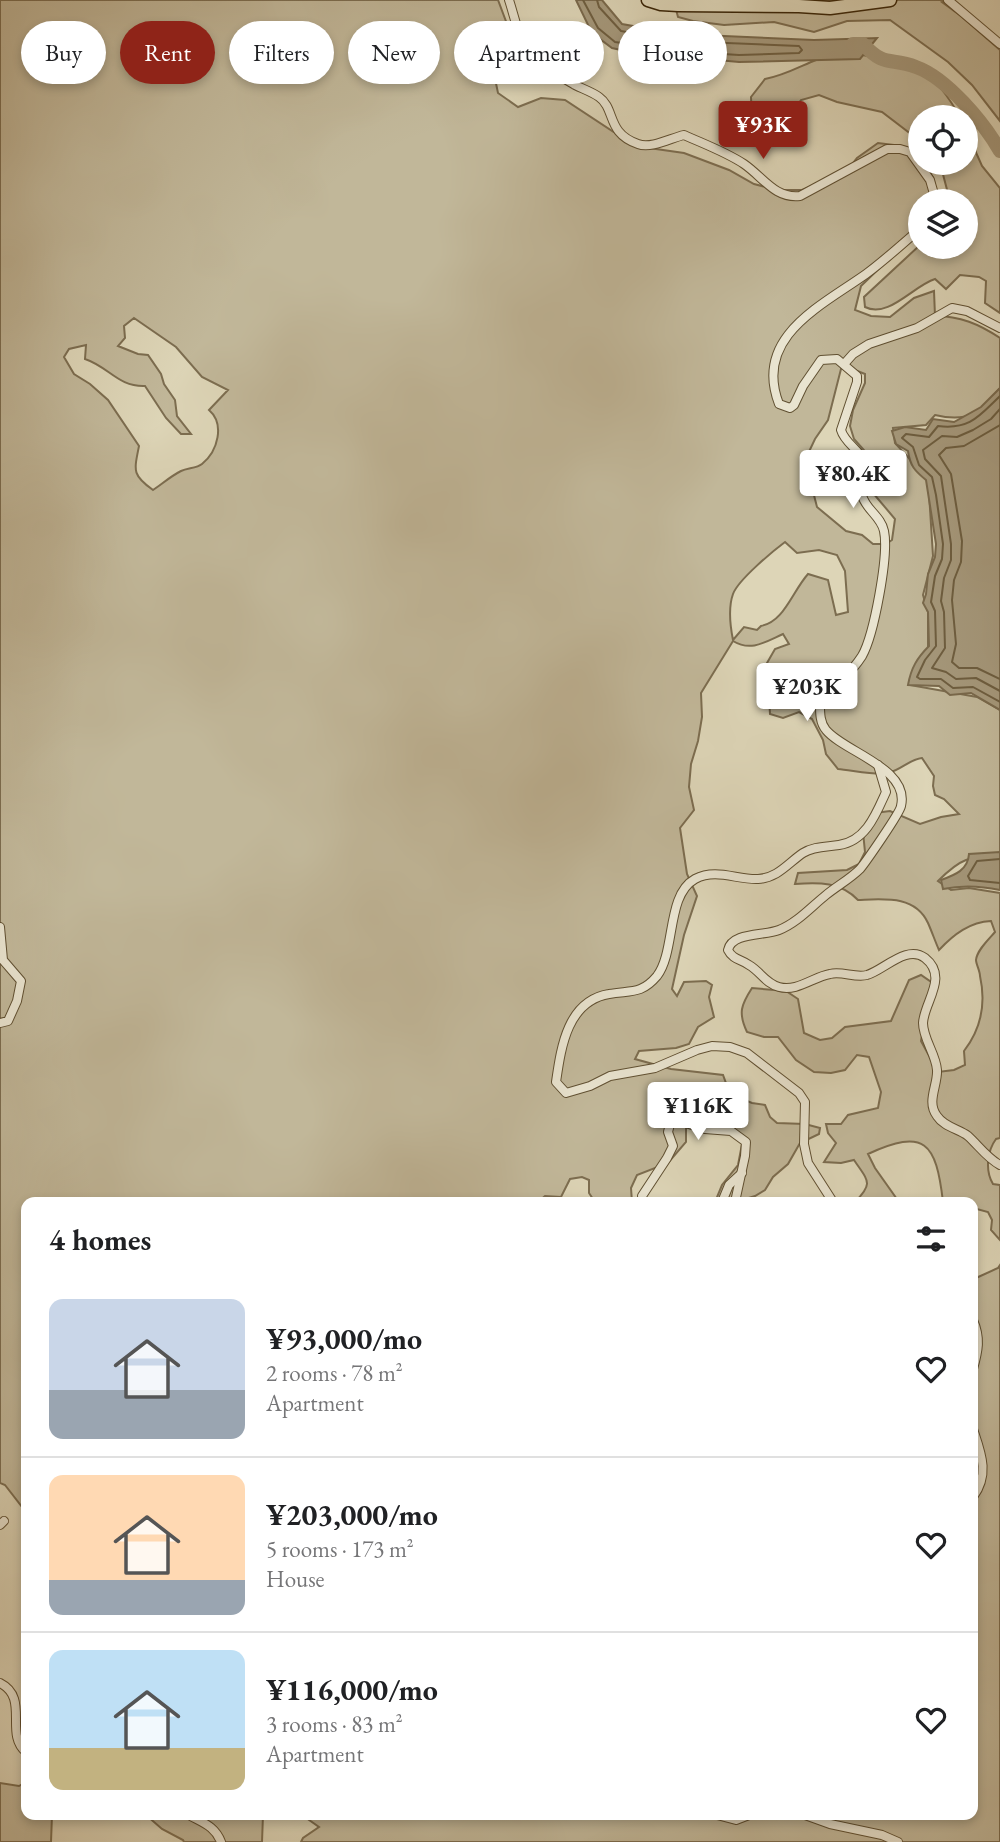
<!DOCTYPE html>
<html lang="en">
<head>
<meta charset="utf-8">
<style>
	:root { --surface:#fff; --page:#f2f2f2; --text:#202124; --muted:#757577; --line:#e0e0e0; --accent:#8f2418 }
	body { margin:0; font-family:"EB Garamond",serif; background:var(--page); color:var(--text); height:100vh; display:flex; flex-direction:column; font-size:26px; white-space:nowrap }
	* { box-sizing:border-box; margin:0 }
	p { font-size:23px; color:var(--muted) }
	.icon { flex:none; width:38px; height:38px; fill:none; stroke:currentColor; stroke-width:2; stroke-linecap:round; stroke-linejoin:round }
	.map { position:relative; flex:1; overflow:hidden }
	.side { position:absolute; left:21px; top:1197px; width:957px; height:623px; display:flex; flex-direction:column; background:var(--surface); border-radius:14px; box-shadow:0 4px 10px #0003 }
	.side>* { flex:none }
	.hud { position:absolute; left:21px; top:21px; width:959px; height:63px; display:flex; gap:14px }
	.controls { position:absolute; left:908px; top:105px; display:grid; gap:14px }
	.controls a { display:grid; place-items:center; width:70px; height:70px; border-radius:50%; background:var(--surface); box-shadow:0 4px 10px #0003; font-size:35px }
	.price { position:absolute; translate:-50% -60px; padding:0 16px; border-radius:7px; background:#fff; color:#222; font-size:23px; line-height:46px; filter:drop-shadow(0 2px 4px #0008) }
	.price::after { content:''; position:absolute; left:50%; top:42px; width:21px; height:16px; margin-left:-10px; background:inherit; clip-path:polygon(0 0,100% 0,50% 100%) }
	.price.on { background:var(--accent); color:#fff }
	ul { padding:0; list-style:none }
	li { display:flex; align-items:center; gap:21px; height:175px; padding:0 28px }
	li+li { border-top:2px solid var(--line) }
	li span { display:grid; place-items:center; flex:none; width:196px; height:140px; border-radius:14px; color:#555 }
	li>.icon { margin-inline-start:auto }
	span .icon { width:84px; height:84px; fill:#fffc; stroke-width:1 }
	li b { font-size:30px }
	h2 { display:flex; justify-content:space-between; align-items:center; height:84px; padding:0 28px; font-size:30px }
	.pill { padding:0 24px; border-radius:32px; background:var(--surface); box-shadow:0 4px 10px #0003; font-size:24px; line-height:63px }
	.pill.on { background:var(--accent); color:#fff }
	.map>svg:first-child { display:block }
</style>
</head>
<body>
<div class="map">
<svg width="1000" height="1842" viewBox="0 0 1000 1842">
	<rect width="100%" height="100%" fill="#ddd5b7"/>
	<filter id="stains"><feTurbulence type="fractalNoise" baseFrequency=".00286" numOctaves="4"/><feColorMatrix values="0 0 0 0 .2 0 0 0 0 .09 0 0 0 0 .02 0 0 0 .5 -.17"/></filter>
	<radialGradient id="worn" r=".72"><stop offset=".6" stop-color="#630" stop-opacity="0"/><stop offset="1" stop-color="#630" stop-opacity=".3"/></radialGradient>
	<!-- green -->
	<g fill="#c1b799" stroke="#7c6d50" stroke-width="2" fill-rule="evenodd">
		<path d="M0 0H498L510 32 493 69 498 93 518 107 541 98 565 100 635 146 684 153 729 170 754 184 777 190H802L846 172 857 158 878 143 902 146 920 157V163H925L934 180 936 201H920V229L861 286 855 310 871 316 890 317 914 298 934 291 935 316C960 316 979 324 1000 338V388C979 413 969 423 935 415L926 425 893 428 895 443 930 481 929 493 933 556 923 595 928 612V650L910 685 977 697 1000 710V857C969 856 961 858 938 881L951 890 969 888 1000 893V1138L996 1139C987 1151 985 1171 993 1184L1000 1185V1240L991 1230 992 1220 988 1212 973 1208V1202H943C936 1142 925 1128 868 1154L875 1168 899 1202H855C874 1183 868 1181 854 1160L841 1163 824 1162 836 1143 828 1133 826 1124H841L848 1115 878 1108 881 1092 869 1057 857 1055 845 1070 831 1073 814 1072 796 1060 778 1037H764L747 1032C738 1013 741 1005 752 988L786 991 798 999 804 1033 820 1040 832 1038 845 1027 891 1021 909 980 921 975 934 984 924 1022 921 1041 938 1072 954 1070 965 1065 964 1051C981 1029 986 1003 980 976 980 971 976 964 976 960 977 950 989 939 995 932L991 921C970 922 954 934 939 950 935 941 932 932 928 923 915 895 884 899 858 900 841 882 819 882 795 884L798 873 847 870 859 864 865 852 863 832 875 813 890 811 920 824 941 817 959 814 944 799 935 795 933 786 934 776 922 758C910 759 901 770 888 773 878 776 851 770 838 769L826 754 823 740 812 719 799 712 783 718 770 714 767 663 775 649 789 644 783 634C765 642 751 652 733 641L701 693 702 717 698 741 691 764 689 787 694 810 680 828 687 874 697 896 684 935 672 989 677 996 684 982 706 981 712 985 709 997 714 1017 698 1027 689 1044 676 1048 639 1051 635 1059 671 1069 723 1075 730 1094 752 1103 765 1105 770 1117 777 1123 805 1124 820 1128 819 1134 800 1143 788 1164 773 1177 765 1190 755 1196 736 1202H715L722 1185 738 1165 743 1139C727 1116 716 1115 690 1112L686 1128V1142L668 1163 637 1175 631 1188 632 1202H595L589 1193V1180L582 1177 570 1179 561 1197 545 1196 538 1202H26V1512L5 1485 0 1483ZM134 318 176 347 202 377 228 390 209 410C225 424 218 451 202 464 197 468 188 468 181 471 171 476 162 484 153 490 132 475 134 471 139 446L108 400 90 384 74 374 64 357 69 349 86 345 85 359C109 367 118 387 145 386L166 418 181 434H191L177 416 175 400 164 384 161 374 148 355 138 354 118 346 125 338 124 326ZM842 365 865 374V383L853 410 850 426 854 439 870 457 873 493 895 519 892 540 886 544H873L862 535 846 531 817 507 805 460 815 439 828 420ZM785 542 797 553 819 550 837 555 845 571 848 612 836 615 828 580 808 574C792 592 784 622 761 626L757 630 744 627 733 640C730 625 728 608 733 594 738 580 773 551 785 542Z"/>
		<polygon points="676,0 948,0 942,2 961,16 1000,50 1000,121 972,85 948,62 890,20 847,21 814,32 774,22 724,25 693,21 678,17 674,2"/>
		<path d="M855 53C912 68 928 60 960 117H920V141L882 112 837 102 819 95 801 100 784 123 768 135 752 120 751 97 765 79C782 76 795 69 811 62 825 56 840 54 855 53Z"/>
		<path d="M966 130 982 166 1000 188V313L985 303 986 281 979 277 960 275 946 289 935 279C913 286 888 319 865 307L864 297 920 245V247H966V201H950L940 163H966Z"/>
		<polygon points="1000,1265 1000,1842 301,1842 303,1838 319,1827 302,1815 973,1815 973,1276 976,1278 998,1268"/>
		<polygon points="26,1782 26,1815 52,1815 51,1842 0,1842 0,1783 19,1786"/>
		<polygon points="146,1815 263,1815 262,1842 184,1842 183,1840 162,1829"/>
	</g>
	<!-- water -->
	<g fill="#a5987b" stroke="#79694c" stroke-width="2">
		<polygon points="576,0 602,0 622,24 678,34 814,40 877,38 860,59 739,62 630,52 612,48 592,33"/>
		<path d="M1000 388V710L971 693 950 695 939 686 908 685C911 668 917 658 929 646L928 612 923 603 926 594 928 574 935 557 936 544 926 480C915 471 910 466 908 451L896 444 892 431 905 427 926 430 933 419 954 422 981 407Z"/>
		<path d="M1000 852V890C981 886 962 885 943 889L941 880C955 875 968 870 969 854Z"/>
	</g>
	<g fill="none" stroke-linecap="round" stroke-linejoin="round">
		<!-- shore -->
		<g stroke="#6e5e40" stroke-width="2">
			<polyline points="583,0 598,28 615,42 676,51 739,55 799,53 802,50 799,46 677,41 621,31 599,7 597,0"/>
			<path d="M1000 396C979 416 970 430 938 426L929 437 906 434 902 438 913 447 919 465 932 477 936 495 943 544 942 559 935 576 931 602 935 611 936 646 925 660 917 677 920 679H941L953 688 973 687 1000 702"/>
			<polyline points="1000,409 991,419 973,430 957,437 942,436 923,450 925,459 941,476 951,544 951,560 944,578 941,601 944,612 945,648 932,668 946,672 956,679 976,678 1000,691"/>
			<polyline points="1000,425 964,446 946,448 939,455 951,474 962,541 961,562 954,580 952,600 956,644 952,662 959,668 977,668 1000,679"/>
			<polyline points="1000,859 977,861 968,876 970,880 1000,883"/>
		</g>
		<!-- river -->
		<path stroke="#a5987b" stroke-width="14" d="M853 44H863C885 68 890 57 916 67 947 78 984 123 1000 151"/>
		<!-- street casing -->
		<g stroke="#605032" stroke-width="10">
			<g id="street">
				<path d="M509 0C515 18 520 46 534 59 546 69 562 77 575 85 583 89 592 92 599 97 616 109 606 133 638 144 651 149 671 138 684 135 704 144 726 152 744 164 763 177 775 199 800 196L887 149H900L910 152 930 180 936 201"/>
				<polyline points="948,0 1000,44"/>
				<path d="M920 229C902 244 885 260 866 274 821 306 753 337 779 404L790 408 794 405 803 386 821 360 837 359 857 376V382L841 430C845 444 861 450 865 464 869 475 859 484 862 495 865 509 881 516 884 531 889 555 874 635 862 656 850 675 833 688 820 705 820 713 820 723 826 730 844 752 910 768 901 806 900 813 865 863 860 869 850 879 837 886 826 895 811 907 797 923 779 930 764 936 732 932 728 950 733 960 741 959 749 965 761 972 765 983 779 987 797 992 813 977 830 974 842 971 855 978 867 975 884 970 907 944 925 958 949 977 924 1002 923 1023 923 1039 936 1054 937 1070 938 1085 926 1102 937 1116 944 1127 959 1129 968 1136 979 1146 987 1158 1000 1165"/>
				<polyline points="845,363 853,354 869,344 917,328 952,308 967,311 1000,328"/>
				<polyline points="0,927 3,960 21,981 17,1001 8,1021 0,1023"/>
				<polyline points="643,1202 642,1196 667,1158 673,1146 668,1132 670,1124 679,1121 705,1129 731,1131 746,1142 745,1156 735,1202"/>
				<polyline points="722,1202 729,1185 742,1173"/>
				<path d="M833 1202 808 1163 804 1144 805 1102 799 1093 747 1053 730 1047 712 1046 697 1050 655 1068 610 1076 590 1086 566 1093 556 1082C561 1048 567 1001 609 994 630 990 641 995 657 976 676 951 666 895 695 879 716 868 737 880 758 879 778 878 788 863 803 853 814 846 827 847 839 845 866 841 876 814 886 792L878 765"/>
				<path d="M973 1320C981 1338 978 1351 973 1369"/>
				<path d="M973 1429C981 1453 990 1474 973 1497"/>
				<polyline points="0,1525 4,1521"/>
				<path d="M0 1683C30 1698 4 1734 26 1752"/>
				<path d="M189 1815C203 1823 215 1826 221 1842"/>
				<polyline points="717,1815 736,1820 749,1815"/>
				<polyline points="805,1815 830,1824 882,1835 898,1842"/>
			</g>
		</g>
		<!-- primary casing -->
		<g stroke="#372306" stroke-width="15">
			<polyline id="primary" points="648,0 661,4 678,5 799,6 830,8 890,0"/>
		</g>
		<!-- street -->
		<use href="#street" stroke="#e9e4d0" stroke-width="8"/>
		<!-- primary -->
		<use href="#primary" stroke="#ddd5b7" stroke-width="12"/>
	</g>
	<rect width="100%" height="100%" filter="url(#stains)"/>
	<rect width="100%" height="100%" fill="url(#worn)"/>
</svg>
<div class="controls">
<a><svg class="icon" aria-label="locate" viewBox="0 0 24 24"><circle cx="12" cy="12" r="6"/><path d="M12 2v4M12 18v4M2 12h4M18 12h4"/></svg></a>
<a><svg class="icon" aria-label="layers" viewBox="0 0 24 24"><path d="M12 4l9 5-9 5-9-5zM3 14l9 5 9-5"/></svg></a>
</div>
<b class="price on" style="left:763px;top:161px">¥93K</b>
<b class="price" style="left:853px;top:510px">¥80.4K</b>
<b class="price" style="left:807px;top:723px">¥203K</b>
<b class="price" style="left:698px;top:1142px">¥116K</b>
<div class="hud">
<a class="pill">Buy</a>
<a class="pill on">Rent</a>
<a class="pill">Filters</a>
<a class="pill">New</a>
<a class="pill">Apartment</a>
<a class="pill">House</a>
</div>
<section class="side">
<h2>4 homes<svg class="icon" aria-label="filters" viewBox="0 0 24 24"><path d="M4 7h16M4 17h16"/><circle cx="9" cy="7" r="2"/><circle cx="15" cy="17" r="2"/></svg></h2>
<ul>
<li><span style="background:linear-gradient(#c9d6e8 65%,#9aa5b1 0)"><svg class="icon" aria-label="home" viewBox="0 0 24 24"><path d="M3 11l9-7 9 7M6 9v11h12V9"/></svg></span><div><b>¥93,000/mo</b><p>2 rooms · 78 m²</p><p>Apartment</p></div><svg class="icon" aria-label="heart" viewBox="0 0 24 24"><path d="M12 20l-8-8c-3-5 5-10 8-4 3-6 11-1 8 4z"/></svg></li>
<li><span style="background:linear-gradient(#ffd9b3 75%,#9aa5b1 0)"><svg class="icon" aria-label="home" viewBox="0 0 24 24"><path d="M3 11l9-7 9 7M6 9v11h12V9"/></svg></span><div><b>¥203,000/mo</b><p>5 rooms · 173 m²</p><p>House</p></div><svg class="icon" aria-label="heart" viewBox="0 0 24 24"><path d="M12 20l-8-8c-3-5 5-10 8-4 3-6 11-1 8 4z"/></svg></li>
<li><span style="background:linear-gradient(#bfe0f5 70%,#c2b280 0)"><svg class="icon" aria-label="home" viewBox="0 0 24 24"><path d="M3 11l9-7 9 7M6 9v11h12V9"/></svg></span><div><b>¥116,000/mo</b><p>3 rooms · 83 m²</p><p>Apartment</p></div><svg class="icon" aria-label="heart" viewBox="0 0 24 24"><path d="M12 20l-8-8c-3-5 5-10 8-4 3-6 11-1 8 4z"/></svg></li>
</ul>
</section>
</div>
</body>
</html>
